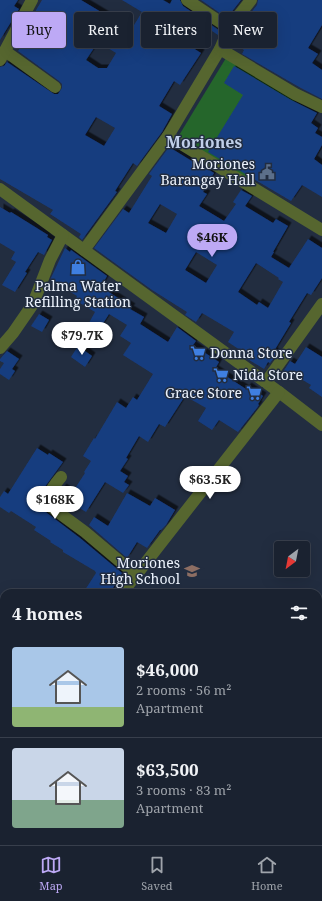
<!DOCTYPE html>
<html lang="en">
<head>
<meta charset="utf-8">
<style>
	:root { --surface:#1a2230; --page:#232a38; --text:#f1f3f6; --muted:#9fa4ab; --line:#383f4c; --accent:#bda9f5 }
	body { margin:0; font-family:"Noto Serif",serif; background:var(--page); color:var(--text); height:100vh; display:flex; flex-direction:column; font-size:15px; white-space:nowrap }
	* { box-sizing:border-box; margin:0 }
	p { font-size:13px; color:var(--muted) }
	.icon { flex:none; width:22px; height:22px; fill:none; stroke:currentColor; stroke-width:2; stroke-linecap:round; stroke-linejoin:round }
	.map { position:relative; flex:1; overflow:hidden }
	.details { position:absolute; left:0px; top:589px; width:322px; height:256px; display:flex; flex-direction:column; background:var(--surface); border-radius:12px 12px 0 0; box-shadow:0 4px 16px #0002,0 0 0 1px var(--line) }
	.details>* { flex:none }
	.guide { position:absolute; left:12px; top:12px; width:298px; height:36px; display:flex; gap:8px }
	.needle { width:26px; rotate:212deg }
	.buttons { position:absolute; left:274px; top:541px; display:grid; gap:8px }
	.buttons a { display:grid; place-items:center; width:36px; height:36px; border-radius:4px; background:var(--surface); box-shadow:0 4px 16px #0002,0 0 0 1px var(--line); font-size:20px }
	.price { position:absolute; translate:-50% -34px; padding:0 9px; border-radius:14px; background:#fff; color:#222; font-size:13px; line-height:26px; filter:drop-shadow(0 1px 2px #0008) }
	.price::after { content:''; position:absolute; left:50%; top:24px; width:12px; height:9px; margin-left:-6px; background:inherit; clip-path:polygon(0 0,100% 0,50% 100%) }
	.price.on { background:var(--accent); color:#111 }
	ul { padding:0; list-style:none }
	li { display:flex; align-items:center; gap:12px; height:100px; padding:0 12px }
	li+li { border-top:1px solid var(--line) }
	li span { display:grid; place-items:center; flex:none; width:112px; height:80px; border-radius:4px; color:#555 }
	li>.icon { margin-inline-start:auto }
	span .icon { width:48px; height:48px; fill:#fffc; stroke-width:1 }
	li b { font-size:17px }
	h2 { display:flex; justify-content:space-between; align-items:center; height:48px; padding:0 12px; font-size:17px }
	.tag { padding:0 14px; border-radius:4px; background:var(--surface); box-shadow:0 4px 16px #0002,0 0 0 1px var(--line); font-size:14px; line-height:36px }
	.tag.on { background:var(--accent); color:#111 }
	.dock { display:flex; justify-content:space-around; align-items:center; height:56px; border-top:1px solid var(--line); background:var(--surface); font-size:11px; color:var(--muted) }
	.dock a { display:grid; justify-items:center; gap:2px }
	.dock .on { color:var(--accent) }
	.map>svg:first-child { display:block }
</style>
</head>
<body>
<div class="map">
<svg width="322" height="845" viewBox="0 0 322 845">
	<defs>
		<filter id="shadow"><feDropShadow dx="3.5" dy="-3.5" stdDeviation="0" flood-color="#0009"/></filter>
	</defs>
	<rect width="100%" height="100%" fill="#222d40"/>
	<!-- green -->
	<polygon fill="#25662b" points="226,58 295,100 248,180 178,137"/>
	<!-- building -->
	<g fill="#173c7f" fill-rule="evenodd" filter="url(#shadow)">
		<polygon points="0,0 18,0 14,6 19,9 0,40"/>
		<path d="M42 0H81L131 30 142 12 122 0H163L170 4 172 0H180L183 6 220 31 218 35 206 27 193 48 201 53 180 85 174 81 159 106 172 114 162 132 137 166 133 163 115 191 117 192 82 240 79 237 81 234 50 214 53 210 0 179V67L4 66 7 62 54 94H58L62 88V84L59 81 18 51 34 26 29 22ZM98 42 116 53 107 68H98L86 60ZM96 117 115 128 104 146 85 135Z"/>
		<polygon points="201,0 241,0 227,18"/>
		<polygon points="258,0 322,0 322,25 308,48 318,54 312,63 322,70 322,99 299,87 242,54 244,50 231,42 236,32 257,5"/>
		<polygon points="234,66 291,100 317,113 311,123 318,128 315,133 322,137 322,145 314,159 322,165 322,197 302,185 291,201 208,152 243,95 224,83"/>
		<path d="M169 147 195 163 196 162 214 173 203 192 207 194 199 206 224 221 236 204 233 202 241 190 252 196 245 206 273 223 276 219 288 226 273 252H274L271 257 289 268 308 239 322 248V278L311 295 307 293 289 322 291 323 274 351 278 353 270 363 268 362 264 369 241 355 243 352 228 342 234 332 202 313 196 322 185 315 187 312 152 290 94 248 123 209 129 213 152 176 149 174ZM160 204 177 214 166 233 148 223ZM196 252 217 265 206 283 185 270ZM256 263 279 278 278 279 283 282 268 308 259 302 257 305 238 292Z"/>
		<polygon points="0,207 10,213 11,212 48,235 47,237 52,240 44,255 38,252 25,272 27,273 15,292 2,285 16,262 11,259 15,252 0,243"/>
		<polygon points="65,248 70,252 71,250 107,276 101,287 132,307 130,309 144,317 140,324 168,342 177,327 196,341 193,345 219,362 215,369 246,389 248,386 263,396 258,404 259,405 257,408 238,432 219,420 212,430 198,421 206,408 185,396 165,427 159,424 148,442 139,436 126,458 128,459 120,471 128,476 124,482 129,485 123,493 105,482 86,512 71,503 67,509 58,502 58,494 63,487 72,493 85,473 84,472 91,461 83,456 94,438 95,439 117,402 126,408 133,397 137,400 153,374 123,355 131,343 120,336 127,325 109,314 95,336 85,330 95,312 75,300 77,296 50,280"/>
		<polygon points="39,314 49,320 42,332 31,326"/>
		<polygon points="78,346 92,356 85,367 71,357"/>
		<polygon points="306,347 322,357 322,397 309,388 311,385 291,373 290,376 283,372 290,361 295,364"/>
		<polygon points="7,351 19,359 12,369 15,371 9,380 0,374 0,369 4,363 0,361 0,359"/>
		<polygon points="37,448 48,455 49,453 63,462 44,488 42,499 44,510 47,513 80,538 122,573 110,593 83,593 96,573 95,571 63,552 63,550 50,542 51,541 34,530 36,527 11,511 9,513 0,507 0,497 4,491 8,494"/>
		<polygon points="127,493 150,506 155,498 175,510 166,525 161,530 160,530 147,548 137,542 127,558 89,525 94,517 108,526"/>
	</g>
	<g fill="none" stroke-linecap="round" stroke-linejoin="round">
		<!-- minor -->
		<g stroke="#56662f" stroke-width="12">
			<polyline points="187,0 229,28"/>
			<polyline points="251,0 229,28 220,49 168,136 322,230"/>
			<polyline points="220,49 295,94 322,107"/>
			<polyline points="5,51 55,87"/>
			<polyline points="0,60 32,0"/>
			<polyline points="0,189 279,392 322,425"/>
			<polyline points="84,250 168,136"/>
			<polyline points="0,348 13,333 33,304 50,260 63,235"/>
			<polyline points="266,382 322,304"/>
			<path d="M61 477C53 487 46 494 51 507L85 532 136 575"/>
			<polyline points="122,593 279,392"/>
			<polyline points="0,734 4,729"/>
		</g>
	</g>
	<!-- icons -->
	<defs>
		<g id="civic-bare" transform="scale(1.2)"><path d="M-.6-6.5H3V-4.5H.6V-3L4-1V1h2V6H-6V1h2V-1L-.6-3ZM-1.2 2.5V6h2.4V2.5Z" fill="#5c6f8a" stroke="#222d40" stroke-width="2.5" paint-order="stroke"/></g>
		<g id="shop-bare" transform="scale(1.2)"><path d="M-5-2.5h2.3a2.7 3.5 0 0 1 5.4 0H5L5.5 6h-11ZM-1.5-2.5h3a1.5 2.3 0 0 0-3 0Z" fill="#3f7fe0" stroke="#222d40" stroke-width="2.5" paint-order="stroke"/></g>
		<g id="supermarket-bare" transform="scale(1.2)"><path d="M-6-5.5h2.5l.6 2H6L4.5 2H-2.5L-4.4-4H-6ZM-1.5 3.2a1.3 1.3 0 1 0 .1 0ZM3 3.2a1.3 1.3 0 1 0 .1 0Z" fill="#3f7fe0" stroke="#222d40" stroke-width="2.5" paint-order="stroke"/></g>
		<g id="school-bare" transform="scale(1.2)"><path d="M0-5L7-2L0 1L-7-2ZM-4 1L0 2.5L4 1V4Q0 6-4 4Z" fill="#8d6e63" stroke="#222d40" stroke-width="2.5" paint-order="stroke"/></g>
	</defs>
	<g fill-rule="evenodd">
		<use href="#civic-bare" x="267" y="172"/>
		<use href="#shop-bare" x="78" y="267"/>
		<use href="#supermarket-bare" x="198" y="353"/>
		<use href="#supermarket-bare" x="221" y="375"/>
		<use href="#supermarket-bare" x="254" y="393"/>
		<use href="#school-bare" x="192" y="571"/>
	</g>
	<g text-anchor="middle" stroke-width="3" stroke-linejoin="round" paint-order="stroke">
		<!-- poi labels -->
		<g font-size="14" fill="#ecf3fd" stroke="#222d40" text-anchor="end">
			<text x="255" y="169">Moriones<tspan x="255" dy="16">Barangay Hall</tspan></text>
			<text x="78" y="291" text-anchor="middle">Palma Water<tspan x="78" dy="16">Refilling Station</tspan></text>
			<text x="210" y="358" text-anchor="start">Donna Store</text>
			<text x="233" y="380" text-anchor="start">Nida Store</text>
			<text x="242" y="398">Grace Store</text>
			<text x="180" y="568">Moriones<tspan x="180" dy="16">High School</tspan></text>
		</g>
		<!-- quarter labels -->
		<g font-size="16" font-weight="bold" fill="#c0cfe8" stroke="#222d40">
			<text x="204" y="148">Moriones</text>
		</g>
	</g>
</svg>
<div class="buttons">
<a><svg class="needle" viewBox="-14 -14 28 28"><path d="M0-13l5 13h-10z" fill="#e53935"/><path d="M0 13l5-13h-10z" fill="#9fa4ab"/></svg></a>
</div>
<b class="price on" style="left:212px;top:258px">$46K</b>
<b class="price" style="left:82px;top:356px">$79.7K</b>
<b class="price" style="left:210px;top:500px">$63.5K</b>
<b class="price" style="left:55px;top:520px">$168K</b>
<div class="guide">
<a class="tag on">Buy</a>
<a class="tag">Rent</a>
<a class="tag">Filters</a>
<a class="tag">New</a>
</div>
<section class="details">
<h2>4 homes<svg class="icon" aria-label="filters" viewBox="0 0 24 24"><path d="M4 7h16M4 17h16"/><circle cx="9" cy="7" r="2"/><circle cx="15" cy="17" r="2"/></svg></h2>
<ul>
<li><span style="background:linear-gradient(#a9c7e8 75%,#8fb573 0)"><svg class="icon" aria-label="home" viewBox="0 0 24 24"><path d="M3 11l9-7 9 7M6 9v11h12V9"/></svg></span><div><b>$46,000</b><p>2 rooms · 56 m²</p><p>Apartment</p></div></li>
<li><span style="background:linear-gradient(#c9d6e8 65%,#7fa58c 0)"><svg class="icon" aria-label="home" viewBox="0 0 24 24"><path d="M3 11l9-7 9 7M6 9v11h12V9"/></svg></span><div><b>$63,500</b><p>3 rooms · 83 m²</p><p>Apartment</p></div></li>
</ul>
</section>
</div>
<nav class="dock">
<a class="on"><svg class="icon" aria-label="map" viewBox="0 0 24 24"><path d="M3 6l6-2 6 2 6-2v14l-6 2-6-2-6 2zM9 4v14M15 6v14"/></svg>Map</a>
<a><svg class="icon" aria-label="saved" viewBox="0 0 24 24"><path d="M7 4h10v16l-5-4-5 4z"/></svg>Saved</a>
<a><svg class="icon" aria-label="home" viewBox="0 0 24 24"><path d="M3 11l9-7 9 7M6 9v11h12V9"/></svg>Home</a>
</nav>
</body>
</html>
